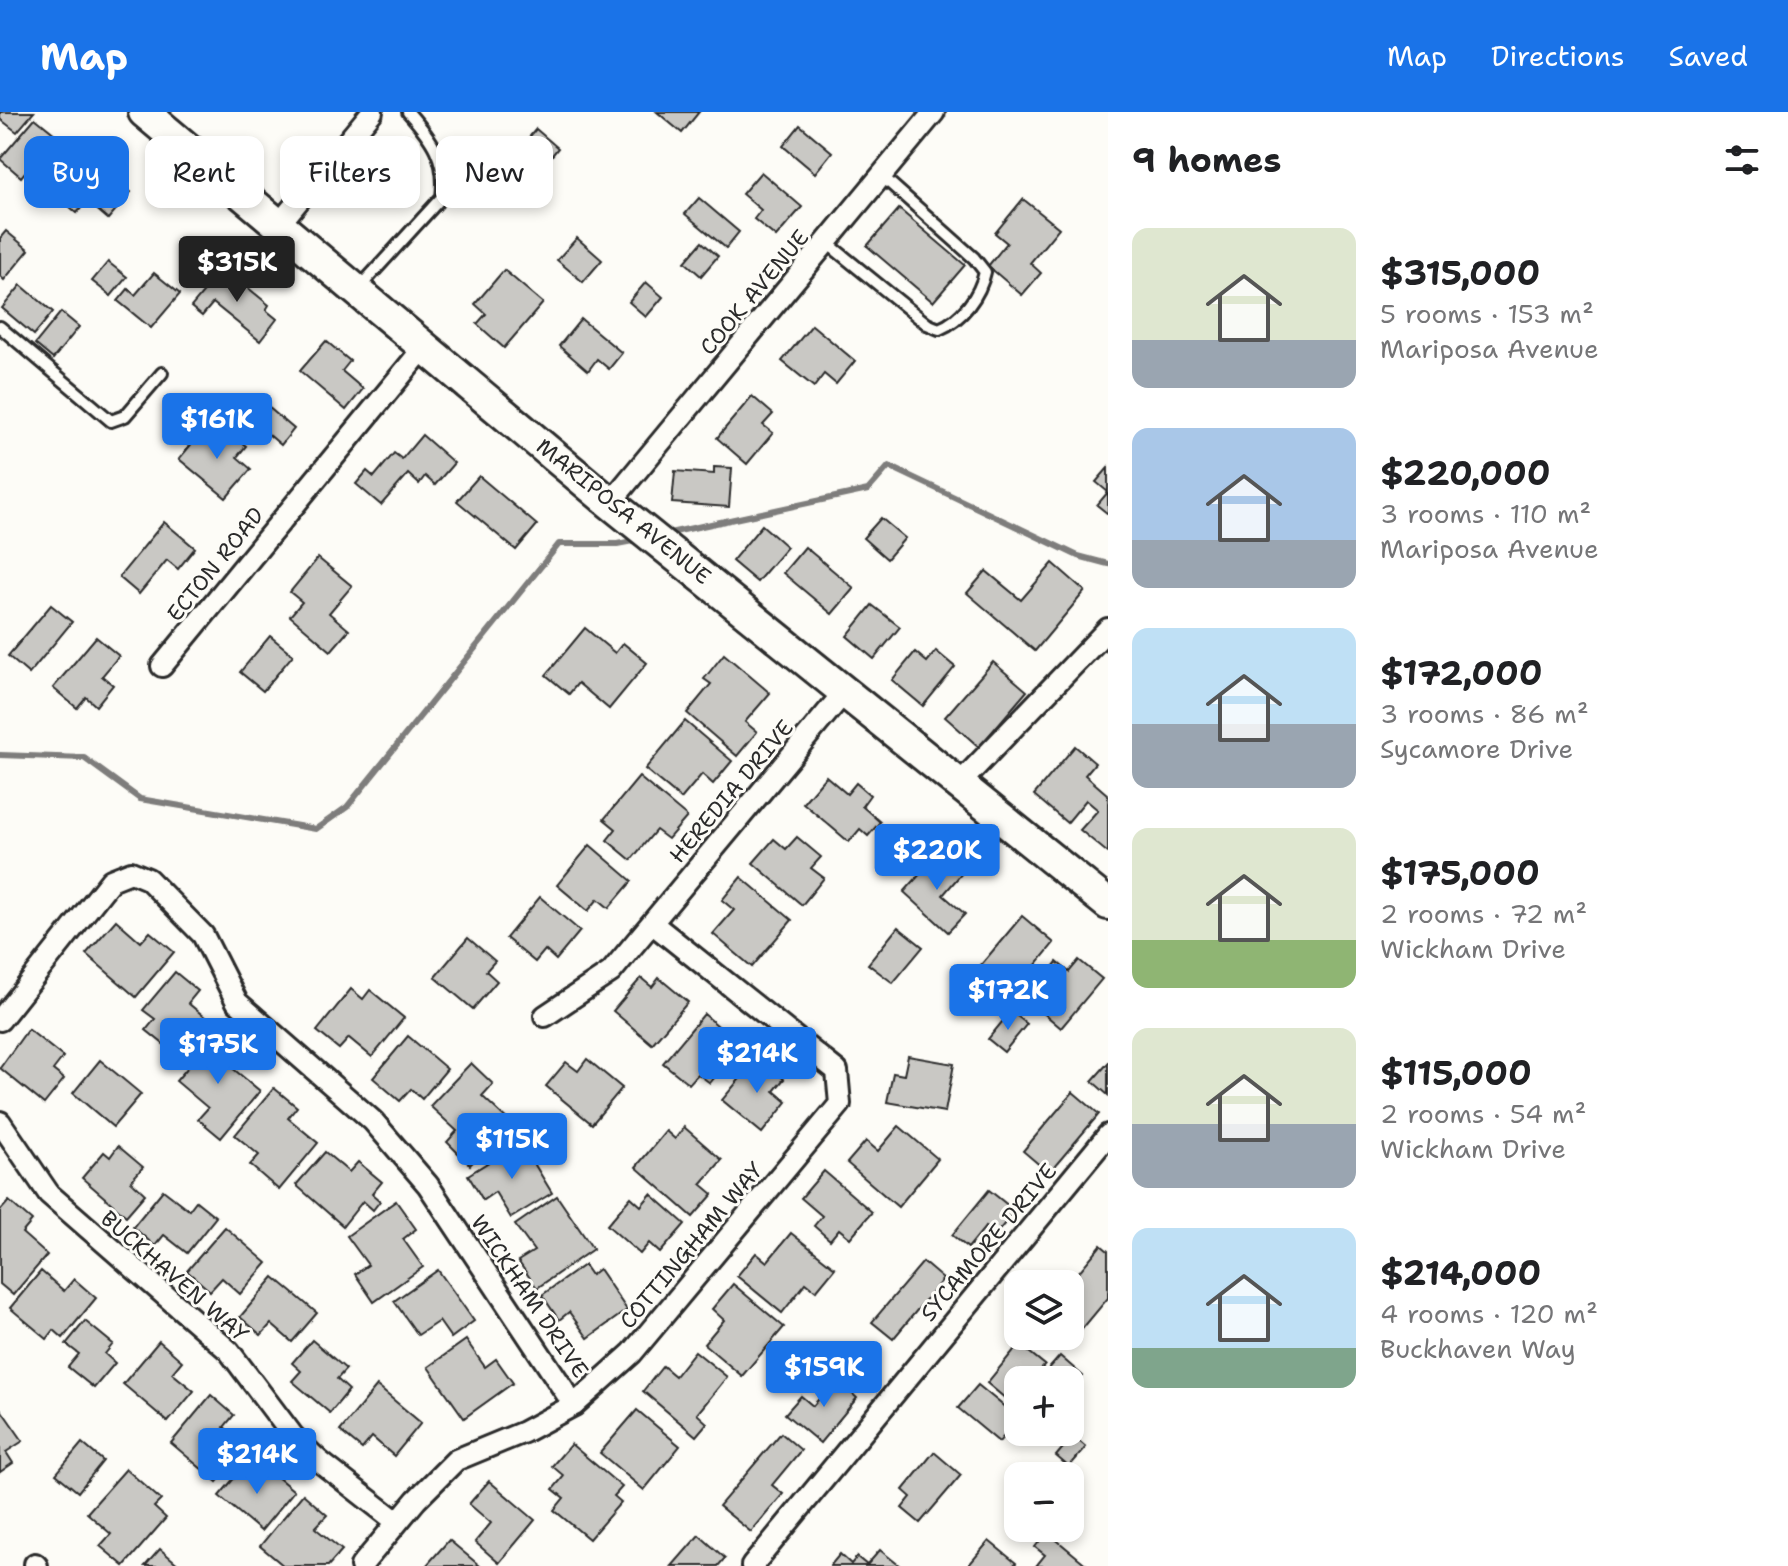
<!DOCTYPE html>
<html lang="en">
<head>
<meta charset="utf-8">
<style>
	:root { --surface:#fff; --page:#f6f6f6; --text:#202124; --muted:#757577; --accent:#1a73e8 }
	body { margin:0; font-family:"Shantell Sans",sans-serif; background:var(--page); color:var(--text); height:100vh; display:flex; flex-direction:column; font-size:30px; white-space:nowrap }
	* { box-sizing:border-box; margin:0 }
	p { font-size:26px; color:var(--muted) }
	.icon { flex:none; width:44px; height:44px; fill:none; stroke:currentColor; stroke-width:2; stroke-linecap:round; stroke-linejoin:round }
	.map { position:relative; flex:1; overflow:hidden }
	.drawer { display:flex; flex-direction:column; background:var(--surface); width:680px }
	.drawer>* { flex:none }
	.banner { position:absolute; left:24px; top:24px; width:760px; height:72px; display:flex; gap:16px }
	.buttons { position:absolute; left:1004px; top:1158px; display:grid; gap:16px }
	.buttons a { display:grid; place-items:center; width:80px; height:80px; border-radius:16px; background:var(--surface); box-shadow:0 4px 12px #0003; font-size:40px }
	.price { position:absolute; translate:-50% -68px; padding:0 18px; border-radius:8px; background:var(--accent); color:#fff; font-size:26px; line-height:52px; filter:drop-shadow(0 2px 4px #0008) }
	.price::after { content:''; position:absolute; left:50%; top:48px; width:24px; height:18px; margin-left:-12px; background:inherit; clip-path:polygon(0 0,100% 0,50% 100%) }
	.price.selected { background:#222; color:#fff }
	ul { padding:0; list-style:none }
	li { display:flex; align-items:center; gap:24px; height:200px; padding:0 24px }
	li span { display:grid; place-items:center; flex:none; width:224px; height:160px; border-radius:16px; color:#555 }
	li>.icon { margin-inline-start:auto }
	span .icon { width:96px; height:96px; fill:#fffc; stroke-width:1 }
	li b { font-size:34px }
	h2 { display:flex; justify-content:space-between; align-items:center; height:96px; padding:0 24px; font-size:34px }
	.pill { padding:0 28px; border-radius:16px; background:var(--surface); box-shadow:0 4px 12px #0003; font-size:28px; line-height:72px }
	.pill.selected { background:var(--accent); color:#fff }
	header { display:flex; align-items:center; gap:48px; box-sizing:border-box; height:112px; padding:0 40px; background:var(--accent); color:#fff }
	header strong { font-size:38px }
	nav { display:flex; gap:44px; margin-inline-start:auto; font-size:28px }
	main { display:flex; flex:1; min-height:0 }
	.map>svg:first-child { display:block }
</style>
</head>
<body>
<header>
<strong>Map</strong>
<nav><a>Map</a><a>Directions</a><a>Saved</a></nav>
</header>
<main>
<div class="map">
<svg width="1108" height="1454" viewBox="0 0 1108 1454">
	<rect width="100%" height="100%" fill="#fdfcf7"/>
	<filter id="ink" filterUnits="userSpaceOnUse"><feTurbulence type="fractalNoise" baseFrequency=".0125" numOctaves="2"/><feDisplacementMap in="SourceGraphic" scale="16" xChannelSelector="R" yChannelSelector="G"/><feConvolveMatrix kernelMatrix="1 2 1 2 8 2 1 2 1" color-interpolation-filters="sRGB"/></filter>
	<g filter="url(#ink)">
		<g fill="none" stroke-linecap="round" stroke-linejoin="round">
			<!-- stream -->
			<g stroke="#7e7d7b" stroke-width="6">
				<polyline points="665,422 868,378 889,354 1078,444 1108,452"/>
				<polyline points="0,643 84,646 140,687 316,717 347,695 559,432 617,432 638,428"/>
			</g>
		</g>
		<!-- building -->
		<g fill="#c9c8c4" stroke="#2b2b2b" stroke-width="2">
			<polygon points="0,0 34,0 17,20 0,7"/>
			<polygon points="657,0 699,0 682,21"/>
			<polygon points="35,6 56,23 21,65 0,47"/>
			<polygon points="800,13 832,40 815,61 783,34"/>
			<polygon points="536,17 558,36 537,62 514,43"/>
			<polygon points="74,31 131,80 108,107 87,89 77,101 41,70"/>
			<polygon points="761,60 802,95 776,125 754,107 761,98 742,82"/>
			<polygon points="699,86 739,120 726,136 685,102"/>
			<polygon points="1023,87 1059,116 1030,151 1041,161 1022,183 988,154 1007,131 995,121"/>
			<polygon points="899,97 965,153 933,190 867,134"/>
			<polygon points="6,119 29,138 4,168 0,164 0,126"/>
			<polygon points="577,126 602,148 583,170 557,148"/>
			<polygon points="702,130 718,144 701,164 685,150"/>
			<polygon points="108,150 127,165 111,184 92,169"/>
			<polygon points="224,156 269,193 266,198 277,207 260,229 213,191 202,204 191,195"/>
			<polygon points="504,158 543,191 504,236 477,212 486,202 475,192"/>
			<polygon points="154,161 180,182 151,216 118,189 128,177 135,183"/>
			<polygon points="646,170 663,185 646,205 629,190"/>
			<polygon points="21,173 53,200 34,223 2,196"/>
			<polygon points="61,200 79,215 53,247 35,232"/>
			<polygon points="581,207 622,241 609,257 597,247 588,259 559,234"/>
			<polygon points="812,213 855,249 836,272 824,262 814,275 782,249"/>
			<polygon points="326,229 350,249 342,259 363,277 346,298 300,259"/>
			<polygon points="752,284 773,302 763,313 773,321 747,352 717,326"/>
			<polygon points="267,294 294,317 281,333 254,310"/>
			<polygon points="204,317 220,330 228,320 246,334 237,345 251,357 226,386 179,347"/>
			<polygon points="422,323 454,351 435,373 425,364 419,372 408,362 381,393 356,372 367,359 374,365 394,341 402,347"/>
			<polygon points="714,355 732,356 729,395 672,391 675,359 714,362"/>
			<polygon points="1108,356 1108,402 1097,393 1108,380 1096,370"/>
			<polygon points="479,364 537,413 516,438 457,389"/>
			<polygon points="881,406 905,426 887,447 863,426"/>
			<polygon points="164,410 195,436 178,457 167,448 139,482 119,465"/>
			<polygon points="762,413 787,435 757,470 732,449"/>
			<polygon points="805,435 854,476 832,502 783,461"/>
			<polygon points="318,446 352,474 329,501 349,518 331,539 290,504 302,490 290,480"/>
			<polygon points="1053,451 1085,479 1035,539 967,481 986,459 1021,488"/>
			<polygon points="51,493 72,510 29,562 8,544"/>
			<polygon points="872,493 900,515 874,547 847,524"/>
			<polygon points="585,516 615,541 623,531 647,551 609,597 578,571 569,582 546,563"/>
			<polygon points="270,524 293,543 263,579 240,560"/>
			<polygon points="96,525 119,544 102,564 113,573 96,594 86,585 77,596 53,576"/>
			<polygon points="936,539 955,555 923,594 892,568 915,540 927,550"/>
			<polygon points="724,542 770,581 745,610 757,620 737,644 687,601 711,572 704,567"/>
			<polygon points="993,550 1027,579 979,635 945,605"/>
			<polygon points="685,609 732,649 713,672 702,662 681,687 645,657"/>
			<polygon points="1075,634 1095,651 1085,663 1108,683 1108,741 1080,718 1098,698 1086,688 1067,711 1034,683"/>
			<polygon points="826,664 847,682 856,671 870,683 862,694 880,710 868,724 860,717 849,730 803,691"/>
			<polygon points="639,665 687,705 668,727 656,718 631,748 607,728 616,717 604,707"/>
			<polygon points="797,725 821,745 811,756 824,766 802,793 753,751 774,727 786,737"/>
			<polygon points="590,733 632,769 609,796 598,787 588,799 557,773"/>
			<polygon points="939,741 962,761 943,783 965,802 948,820 904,780"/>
			<polygon points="741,765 792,808 752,855 713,822 734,798 722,788"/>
			<polygon points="540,785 580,819 556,848 545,838 535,850 506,826"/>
			<polygon points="1022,804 1054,831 1017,876 1006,867 996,878 975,860"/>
			<polygon points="116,808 141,830 150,820 174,840 136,885 86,842"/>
			<polygon points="898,815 923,835 893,871 868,852"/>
			<polygon points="468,826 495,849 486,859 497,869 473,897 435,865"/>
			<polygon points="1079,848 1102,867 1061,916 1027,887 1057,850 1069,860"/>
			<polygon points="175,860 198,879 188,891 212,911 182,947 146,918 155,907 143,898"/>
			<polygon points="641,866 652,875 659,866 688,890 652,932 613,899"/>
			<polygon points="351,877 363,887 370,878 404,906 372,945 349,926 339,937 317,919"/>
			<polygon points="1011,899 1027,912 1004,940 988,927"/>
			<polygon points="704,902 730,924 719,936 731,946 710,971 698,962 689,972 663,951"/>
			<polygon points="28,917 63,945 53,958 64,967 44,992 0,956"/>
			<polygon points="215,924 240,945 231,955 260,979 221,1026 198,1007 208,996 176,969"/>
			<polygon points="408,924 447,957 422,987 411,977 400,989 373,966"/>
			<polygon points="908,944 954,952 945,1000 887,990 893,961 904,963"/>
			<polygon points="758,945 784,967 774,979 787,990 762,1021 722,988"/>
			<polygon points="587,947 622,976 592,1012 546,974 566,950 578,959"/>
			<polygon points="100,948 141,982 113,1015 73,981"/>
			<polygon points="471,951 493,972 482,984 510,1010 470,1053 447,1030 457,1019 430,994"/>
			<polygon points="1108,951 1108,983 1092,969"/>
			<polygon points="274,976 297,995 288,1006 318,1031 279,1078 250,1053 259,1043 235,1023"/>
			<polygon points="1073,980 1099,1002 1049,1061 1023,1039"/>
			<polygon points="899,1014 938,1047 898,1095 847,1051 866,1029 878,1039"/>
			<polygon points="684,1015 722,1048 701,1072 713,1082 693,1105 636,1055 666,1019 675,1027"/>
			<polygon points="521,1030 552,1081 511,1106 495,1080 483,1088 468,1063"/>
			<polygon points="118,1034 143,1055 131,1069 145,1082 126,1104 82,1066 104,1040 110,1045"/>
			<polygon points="325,1040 349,1060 358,1050 382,1070 372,1082 380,1089 373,1098 363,1089 343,1114 296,1073"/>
			<polygon points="824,1059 872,1100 850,1126 839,1117 830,1128 814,1114 822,1104 801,1086"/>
			<polygon points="163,1078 189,1098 196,1089 216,1105 187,1141 164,1123 155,1134 133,1115"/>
			<polygon points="989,1078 1015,1099 996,1122 986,1114 968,1136 952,1123"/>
			<polygon points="651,1082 685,1112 660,1141 649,1131 640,1142 607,1113 631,1085 641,1094"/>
			<polygon points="557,1084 593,1137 537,1176 518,1149 534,1139 515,1113"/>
			<polygon points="9,1089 32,1109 22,1121 47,1143 13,1183 0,1172 0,1099"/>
			<polygon points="396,1089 416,1117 403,1127 423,1155 374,1190 355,1162 368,1153 347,1124"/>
			<polygon points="225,1115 267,1151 240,1182 222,1166 210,1179 187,1159"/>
			<polygon points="791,1121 835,1156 816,1179 806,1171 782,1201 737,1164 756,1141 767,1150"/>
			<polygon points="1101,1133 1108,1139 1108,1186 1068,1234 1056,1224 1070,1224 1069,1172"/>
			<polygon points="923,1150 943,1167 893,1227 872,1210"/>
			<polygon points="584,1153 591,1163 599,1157 627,1198 588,1226 569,1200 559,1208 542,1183"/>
			<polygon points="438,1158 474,1209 451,1226 439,1209 418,1223 394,1189"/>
			<polygon points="41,1159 64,1179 74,1167 96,1186 63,1226 54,1218 47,1227 10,1196"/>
			<polygon points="274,1165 317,1201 292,1230 271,1212 261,1223 240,1205"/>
			<polygon points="733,1172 784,1215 742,1264 704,1232 724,1208 712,1197"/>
			<polygon points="85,1209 113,1232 105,1242 115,1251 94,1276 68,1255 79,1242 66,1232"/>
			<polygon points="312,1228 346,1257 337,1267 349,1278 330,1301 292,1269 301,1259 292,1251"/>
			<polygon points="466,1228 485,1255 496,1247 513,1271 464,1306 428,1255"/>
			<polygon points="159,1229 182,1249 172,1261 194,1279 168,1310 123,1272"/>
			<polygon points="1019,1232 1045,1253 1032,1268 1018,1268 1018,1285 1012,1292 987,1271"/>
			<polygon points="695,1239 727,1265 697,1302 707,1311 696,1324 643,1279 663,1254 675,1264"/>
			<polygon points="1060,1244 1083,1264 1070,1280 1070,1268 1055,1268 1046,1260"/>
			<polygon points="842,1259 853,1268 846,1276 857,1286 820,1331 785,1302 801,1284 813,1294"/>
			<polygon points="978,1273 1018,1306 999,1330 958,1296"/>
			<polygon points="377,1274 421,1311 394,1344 372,1325 362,1337 340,1319"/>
			<polygon points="211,1283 234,1303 224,1315 247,1334 217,1370 171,1331"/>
			<polygon points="0,1296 23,1329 6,1340 13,1351 0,1360"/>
			<polygon points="637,1298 680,1334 644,1378 600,1341"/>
			<polygon points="781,1321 801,1338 772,1373 783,1382 751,1420 719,1394"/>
			<polygon points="1073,1324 1086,1335 1069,1355 1056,1344"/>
			<polygon points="82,1331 103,1349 78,1380 56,1362"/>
			<polygon points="571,1332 622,1375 614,1384 621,1390 589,1427 554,1398 564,1386 553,1377 564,1364 552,1354"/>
			<polygon points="934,1340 961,1363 920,1411 902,1396 911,1385 903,1378"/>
			<polygon points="264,1354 294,1379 261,1419 219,1384 242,1357 253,1366"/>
			<polygon points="126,1357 161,1388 154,1395 166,1406 124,1454 100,1434 111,1422 87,1401"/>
			<polygon points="489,1369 535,1408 499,1451 475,1430 491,1411 469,1392"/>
			<polygon points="303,1382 327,1403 315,1416 342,1438 328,1454 284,1454 260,1434"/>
			<polygon points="1047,1420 1088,1454 1036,1454 1045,1443 1035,1435"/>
			<polygon points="699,1423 725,1446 718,1454 672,1454"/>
			<polygon points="449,1428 480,1454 426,1454"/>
			<polygon points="989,1429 1016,1451 1013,1454 968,1454"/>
			<polygon points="160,1437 180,1454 145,1454"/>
			<polygon points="880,1438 900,1454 830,1454 840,1442 851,1452 857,1445 867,1453"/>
		</g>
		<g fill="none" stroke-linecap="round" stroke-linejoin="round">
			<!-- lane casing -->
			<g stroke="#2b2b2b" stroke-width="16">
				<g id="lane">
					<path d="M826 130 927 212 939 217C962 208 980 183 985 160L974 146 882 64"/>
					<path d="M358 177 442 85C447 47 432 27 408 0"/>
					<polyline points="0,215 111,309 125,304 162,261"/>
				</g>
			</g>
			<!-- street casing -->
			<g stroke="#2b2b2b" stroke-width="26">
				<g id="street">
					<polyline points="280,111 372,0"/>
					<polyline points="610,391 934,0"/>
					<polyline points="162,554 426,233"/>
					<polyline points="960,671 1108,517"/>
					<polyline points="545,904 611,860 846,578"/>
					<polyline points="0,908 111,768 131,760 148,767 203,823 237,890 373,1009 428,1073 574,1293"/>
					<polyline points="0,1010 49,1082 229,1239 293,1324 319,1349 397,1410"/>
					<polyline points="35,1452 37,1454"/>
					<polyline points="361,1454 416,1388 456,1348 524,1320 574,1293 632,1241 840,992 837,959 653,812"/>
					<polyline points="752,1454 1108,1023"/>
				</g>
			</g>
			<!-- secondary casing -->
			<g stroke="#2b2b2b" stroke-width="36">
				<polyline id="secondary" points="144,0 610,391 1108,792"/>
			</g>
			<!-- lane -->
			<use href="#lane" stroke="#fdfcf7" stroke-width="10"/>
			<!-- street -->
			<use href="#street" stroke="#fdfcf7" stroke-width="20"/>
			<!-- secondary -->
			<use href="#secondary" stroke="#fdfcf7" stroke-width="30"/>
		</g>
	</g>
	<g text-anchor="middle" stroke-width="6" stroke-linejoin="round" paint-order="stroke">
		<!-- street labels -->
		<g font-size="22" fill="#2b2b2b" stroke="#fdfcf7">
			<text transform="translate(754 180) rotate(-50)" y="8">COOK AVENUE</text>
			<text transform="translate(624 399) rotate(39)" y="8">MARIPOSA AVENUE</text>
			<text transform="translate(215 452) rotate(-51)" y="8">ECTON ROAD</text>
			<text transform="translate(731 679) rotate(-50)" y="8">HEREDIA DRIVE</text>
			<text transform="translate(988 1130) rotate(-50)" y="8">SYCAMORE DRIVE</text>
			<text transform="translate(691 1133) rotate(-50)" y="8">COTTINGHAM WAY</text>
			<text transform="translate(175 1164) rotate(41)" y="8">BUCKHAVEN WAY</text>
			<text transform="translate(530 1184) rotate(56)" y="8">WICKHAM DRIVE</text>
		</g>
	</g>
</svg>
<div class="buttons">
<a><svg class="icon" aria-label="layers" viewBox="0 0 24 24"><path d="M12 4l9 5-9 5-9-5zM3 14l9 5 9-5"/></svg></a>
<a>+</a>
<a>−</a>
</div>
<b class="price selected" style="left:237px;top:192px">$315K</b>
<b class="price" style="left:217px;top:349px">$161K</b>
<b class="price" style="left:937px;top:780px">$220K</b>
<b class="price" style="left:1008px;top:920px">$172K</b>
<b class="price" style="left:218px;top:974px">$175K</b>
<b class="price" style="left:757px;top:983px">$214K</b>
<b class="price" style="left:512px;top:1069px">$115K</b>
<b class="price" style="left:824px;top:1297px">$159K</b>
<b class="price" style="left:257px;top:1384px">$214K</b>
<div class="banner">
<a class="pill selected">Buy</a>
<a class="pill">Rent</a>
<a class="pill">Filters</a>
<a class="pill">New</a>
</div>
</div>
<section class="drawer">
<h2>9 homes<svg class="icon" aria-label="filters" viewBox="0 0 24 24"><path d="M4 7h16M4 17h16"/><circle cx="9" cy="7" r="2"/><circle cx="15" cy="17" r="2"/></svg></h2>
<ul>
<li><span style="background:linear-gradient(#dfe7d0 70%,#9aa5b1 0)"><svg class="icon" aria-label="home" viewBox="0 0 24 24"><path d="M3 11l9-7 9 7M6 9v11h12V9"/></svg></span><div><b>$315,000</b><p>5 rooms · 153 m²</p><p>Mariposa Avenue</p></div></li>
<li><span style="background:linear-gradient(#a9c7e8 70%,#9aa5b1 0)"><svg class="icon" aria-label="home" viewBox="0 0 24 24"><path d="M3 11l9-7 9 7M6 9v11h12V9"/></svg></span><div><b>$220,000</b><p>3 rooms · 110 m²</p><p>Mariposa Avenue</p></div></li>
<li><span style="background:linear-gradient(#bfe0f5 60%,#9aa5b1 0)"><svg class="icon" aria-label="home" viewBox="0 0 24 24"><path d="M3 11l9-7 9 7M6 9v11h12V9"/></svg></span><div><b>$172,000</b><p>3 rooms · 86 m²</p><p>Sycamore Drive</p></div></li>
<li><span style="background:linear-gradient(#dfe7d0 70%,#8fb573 0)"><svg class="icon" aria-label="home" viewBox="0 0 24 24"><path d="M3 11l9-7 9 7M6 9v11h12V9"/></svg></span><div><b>$175,000</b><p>2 rooms · 72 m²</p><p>Wickham Drive</p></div></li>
<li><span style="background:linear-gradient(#dfe7d0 60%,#9aa5b1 0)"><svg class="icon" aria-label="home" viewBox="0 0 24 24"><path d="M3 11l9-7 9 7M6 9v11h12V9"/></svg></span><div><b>$115,000</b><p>2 rooms · 54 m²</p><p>Wickham Drive</p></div></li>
<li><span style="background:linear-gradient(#bfe0f5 75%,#7fa58c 0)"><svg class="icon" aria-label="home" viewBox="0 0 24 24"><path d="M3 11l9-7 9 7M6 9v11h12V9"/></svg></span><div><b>$214,000</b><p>4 rooms · 120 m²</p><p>Buckhaven Way</p></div></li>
</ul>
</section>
</main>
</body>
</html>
